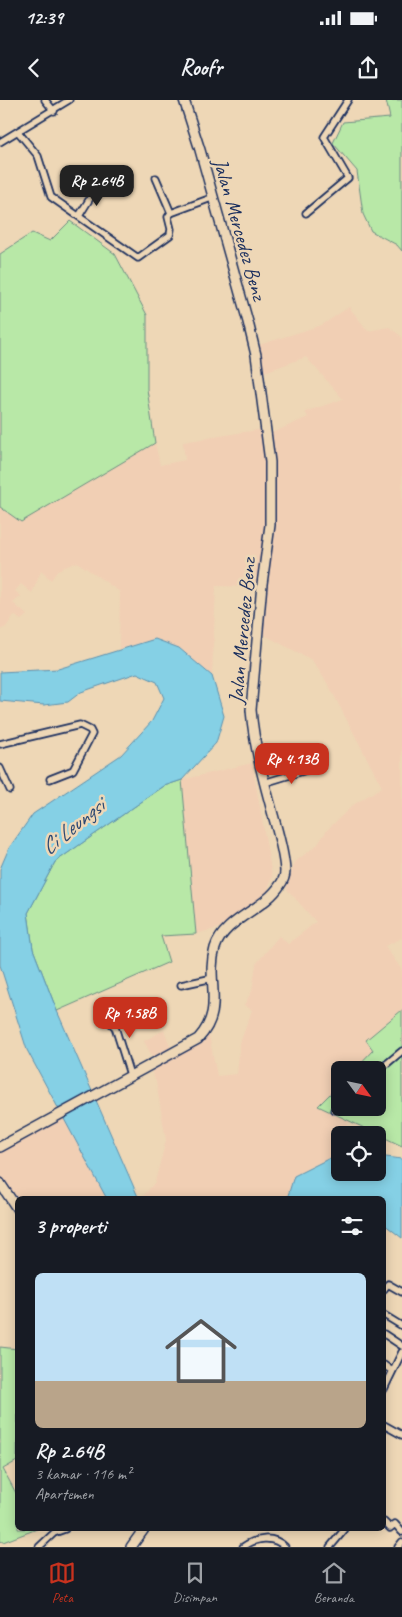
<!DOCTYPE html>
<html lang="id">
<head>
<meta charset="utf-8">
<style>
	:root { --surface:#171b24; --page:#242831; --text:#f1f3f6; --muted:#9ea1a6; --line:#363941; --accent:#c8321e }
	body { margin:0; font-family:Caveat,sans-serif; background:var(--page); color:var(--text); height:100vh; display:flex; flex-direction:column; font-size:19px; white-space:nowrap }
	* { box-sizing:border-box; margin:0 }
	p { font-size:16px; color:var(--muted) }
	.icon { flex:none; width:28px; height:28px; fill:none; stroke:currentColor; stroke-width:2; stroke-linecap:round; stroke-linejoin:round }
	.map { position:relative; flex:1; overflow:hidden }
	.drawer { position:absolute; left:15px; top:1096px; width:371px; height:335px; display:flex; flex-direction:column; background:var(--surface); border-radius:8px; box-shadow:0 2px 12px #0003 }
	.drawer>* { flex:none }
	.needle { width:32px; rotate:123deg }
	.buttons { position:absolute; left:331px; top:961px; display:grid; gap:10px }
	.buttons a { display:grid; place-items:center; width:55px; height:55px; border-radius:8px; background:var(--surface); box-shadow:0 2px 12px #0003; font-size:25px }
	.price { position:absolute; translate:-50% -42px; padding:0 11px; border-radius:10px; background:var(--accent); color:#fff; font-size:16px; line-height:32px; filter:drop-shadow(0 1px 2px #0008) }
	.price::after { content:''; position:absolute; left:50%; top:30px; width:15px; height:11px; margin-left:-8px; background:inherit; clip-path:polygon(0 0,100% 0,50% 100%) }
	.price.current { background:#222; color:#fff }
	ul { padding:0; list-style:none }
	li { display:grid; align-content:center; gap:10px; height:265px; padding:0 20px }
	li span { display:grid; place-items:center; height:155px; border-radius:8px; color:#555 }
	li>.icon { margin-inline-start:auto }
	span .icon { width:90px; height:90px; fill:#fffc; stroke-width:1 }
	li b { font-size:21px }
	h2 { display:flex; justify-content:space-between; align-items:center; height:60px; padding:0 20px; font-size:21px }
	.status { display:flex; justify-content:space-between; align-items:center; height:35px; padding:0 25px; background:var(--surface); direction:ltr }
	.status svg { height:14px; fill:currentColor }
	header { display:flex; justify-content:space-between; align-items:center; height:65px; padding:0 20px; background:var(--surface); font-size:22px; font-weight:700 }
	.menu { display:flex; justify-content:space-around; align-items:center; height:70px; border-top:1px solid var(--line); background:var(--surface); font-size:14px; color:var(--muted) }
	.menu a { display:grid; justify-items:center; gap:2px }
	.menu .current { color:var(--accent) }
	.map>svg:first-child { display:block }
</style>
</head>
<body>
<div class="status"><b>12:39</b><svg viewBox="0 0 49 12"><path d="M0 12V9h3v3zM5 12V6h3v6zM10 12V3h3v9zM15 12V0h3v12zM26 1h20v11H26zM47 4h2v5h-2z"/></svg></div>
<header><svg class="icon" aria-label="back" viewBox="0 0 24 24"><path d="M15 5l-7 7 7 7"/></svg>Roofr<svg class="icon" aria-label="share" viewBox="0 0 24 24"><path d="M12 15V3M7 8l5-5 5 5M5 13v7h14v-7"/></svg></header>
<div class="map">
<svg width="402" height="1447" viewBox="0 0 402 1447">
	<rect width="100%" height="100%" fill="#eed7b6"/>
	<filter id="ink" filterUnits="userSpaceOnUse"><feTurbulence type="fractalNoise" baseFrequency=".02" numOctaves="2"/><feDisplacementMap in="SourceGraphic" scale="10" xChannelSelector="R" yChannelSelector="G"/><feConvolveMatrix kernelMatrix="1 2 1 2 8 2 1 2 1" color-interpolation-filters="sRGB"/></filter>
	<g filter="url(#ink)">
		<!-- built -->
		<g fill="#f1cfb4">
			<polygon points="349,207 368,231 389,227 402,237 402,838 385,846 402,870 402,910 366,940 373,950 354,970 340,970 340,984 319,1006 350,1019 344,1035 340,1035 338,1054 294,1076 287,1099 141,1099 155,1082 166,1040 156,982 148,964 154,960 144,941 164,930 172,951 196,939 207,925 217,976 237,974 240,943 252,910 244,905 252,891 256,864 279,836 288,844 316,822 286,788 295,762 318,744 327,730 353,705 382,687 329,586 312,560 255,530 257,487 216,486 212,576 179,548 155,540 119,549 120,492 77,462 58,470 51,480 41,471 32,493 21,484 15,491 21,496 13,503 27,515 21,520 14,515 6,527 0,530 0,407 21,422 155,343 160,365 185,360 183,342 269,328 272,333 308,317 305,312 343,299 306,257 262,273 259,245 322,225"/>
			<polygon points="252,663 272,776 266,796 226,826 196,834 182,680"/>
			<polygon points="62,1013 107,1099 18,1099 17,1117 0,1088 0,1047"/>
		</g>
		<!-- green -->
		<g fill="#b8e8a7" stroke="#6a8c82">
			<polygon points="386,0 402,0 402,151 397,145 371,131 363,114 357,71 333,43 343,22 390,18"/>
			<polygon points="70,121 115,154 147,215 147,289 155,343 21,422 0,407 0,154 32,133 50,141"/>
			<polygon points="182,680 196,834 161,836 169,862 57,911 33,849 28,813 55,762 164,686"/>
			<polygon points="402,910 402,1046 318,1006 340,984 340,1008 378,1008 378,970 354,970 373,950 366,940"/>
			<polygon points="0,1247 18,1249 17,1361 3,1369 17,1395 18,1429 37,1429 3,1442 0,1441"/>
		</g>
		<!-- water -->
		<g fill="#85d0e5" stroke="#5b90af">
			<polygon points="155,539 179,548 212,576 224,616 216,643 182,680 164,686 55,762 28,813 33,849 57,911 139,1099 107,1099 27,950 0,865 0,769 9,748 33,714 121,655 152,621 164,598 157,582 137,573 81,592 68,602 44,605 0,601 0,572 58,569"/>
			<polygon points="338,1054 340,1054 340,1072 378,1072 378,1056 402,1059 402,1138 384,1124 384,1099 287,1099 294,1076"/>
		</g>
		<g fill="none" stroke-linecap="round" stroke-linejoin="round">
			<!-- street casing -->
			<g stroke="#1b2f5e" stroke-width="9">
				<g id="street">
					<polyline points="45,0 54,11"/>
					<polyline points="19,33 38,56 51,97 138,158 170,135 171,129 168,117 171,113 214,97"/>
					<polyline points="0,42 69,0"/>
					<polyline points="156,78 171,113"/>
					<polyline points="306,113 348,78 324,37 348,0"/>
					<polyline points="79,116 97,87"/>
					<polyline points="0,644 80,625 90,630 92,634 73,670 50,679"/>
					<polyline points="0,668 10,690"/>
					<polyline points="264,683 313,668"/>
					<polyline points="181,885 213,878"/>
					<polyline points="106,919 115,927 130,975"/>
					<polyline points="378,971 402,951"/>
					<polyline points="334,1010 340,1003"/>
					<polyline points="384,1189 388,1184 402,1192"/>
					<polyline points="384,1215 402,1226"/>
					<polyline points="384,1234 402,1246"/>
					<polyline points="384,1265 392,1271"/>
					<polyline points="384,1289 402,1252"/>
					<polyline points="384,1325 402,1335"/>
					<polyline points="384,1422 390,1428 395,1424 402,1432"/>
					<polyline points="39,1447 54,1433 65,1429"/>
					<path d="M243 1447C256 1438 273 1435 285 1447"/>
					<polyline points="330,1447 345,1429"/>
					<polyline points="398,1447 402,1442"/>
				</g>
			</g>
			<!-- primary casing -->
			<g stroke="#1b2f5e" stroke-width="12">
				<g id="primary">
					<path d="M0 1047 198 939C226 909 205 882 215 848 224 819 264 810 280 785 283 781 285 776 285 771 284 751 277 730 272 711 263 678 254 645 251 610L262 484 270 425V362L256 255 248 222 200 50 184 0"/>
					<polyline points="0,1083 18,1110"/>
					<polyline points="131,1447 144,1429"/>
				</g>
			</g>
			<!-- street -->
			<use href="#street" stroke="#eed7b6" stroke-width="5.5"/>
			<!-- primary -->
			<use href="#primary" stroke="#eed7b6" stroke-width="9"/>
		</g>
	</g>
	<g text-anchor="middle" stroke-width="5" stroke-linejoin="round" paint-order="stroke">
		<!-- street labels -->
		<g font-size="21" fill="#1b2f5e" stroke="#eed7b6">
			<text transform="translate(240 129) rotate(74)" y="7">Jalan Mercedez Benz</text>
			<text transform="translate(242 531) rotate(-85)" y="7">Jalan Mercedez Benz</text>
		</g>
		<!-- water labels -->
		<g font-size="22" font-style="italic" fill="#2b4772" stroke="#eed7b6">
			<text transform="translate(72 726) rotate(-39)" y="8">Ci Leungsi</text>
		</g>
	</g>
</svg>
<div class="buttons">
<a><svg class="needle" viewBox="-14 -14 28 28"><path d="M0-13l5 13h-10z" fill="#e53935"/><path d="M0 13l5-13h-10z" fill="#9ea1a6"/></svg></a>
<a><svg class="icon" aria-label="locate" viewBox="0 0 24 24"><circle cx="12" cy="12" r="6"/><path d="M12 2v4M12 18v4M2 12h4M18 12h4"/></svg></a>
</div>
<b class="price current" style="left:97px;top:107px">Rp 2.64B</b>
<b class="price" style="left:292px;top:685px">Rp 4.13B</b>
<b class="price" style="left:130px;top:939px">Rp 1.58B</b>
<section class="drawer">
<h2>3 properti<svg class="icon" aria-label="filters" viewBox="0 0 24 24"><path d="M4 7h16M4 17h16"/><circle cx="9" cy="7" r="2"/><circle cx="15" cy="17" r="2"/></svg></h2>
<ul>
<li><span style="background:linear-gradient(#bfe0f5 70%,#b9a48a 0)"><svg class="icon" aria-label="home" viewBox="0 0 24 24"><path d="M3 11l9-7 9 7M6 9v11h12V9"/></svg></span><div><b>Rp 2.64B</b><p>3 kamar · 116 m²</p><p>Apartemen</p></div></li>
</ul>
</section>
</div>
<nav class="menu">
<a class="current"><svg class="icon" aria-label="map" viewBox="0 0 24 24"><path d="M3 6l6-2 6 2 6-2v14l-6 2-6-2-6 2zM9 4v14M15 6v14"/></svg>Peta</a>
<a><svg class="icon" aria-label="saved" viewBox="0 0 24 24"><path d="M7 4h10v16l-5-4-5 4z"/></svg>Disimpan</a>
<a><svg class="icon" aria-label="home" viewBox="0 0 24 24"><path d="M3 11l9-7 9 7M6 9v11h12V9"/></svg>Beranda</a>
</nav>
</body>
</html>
